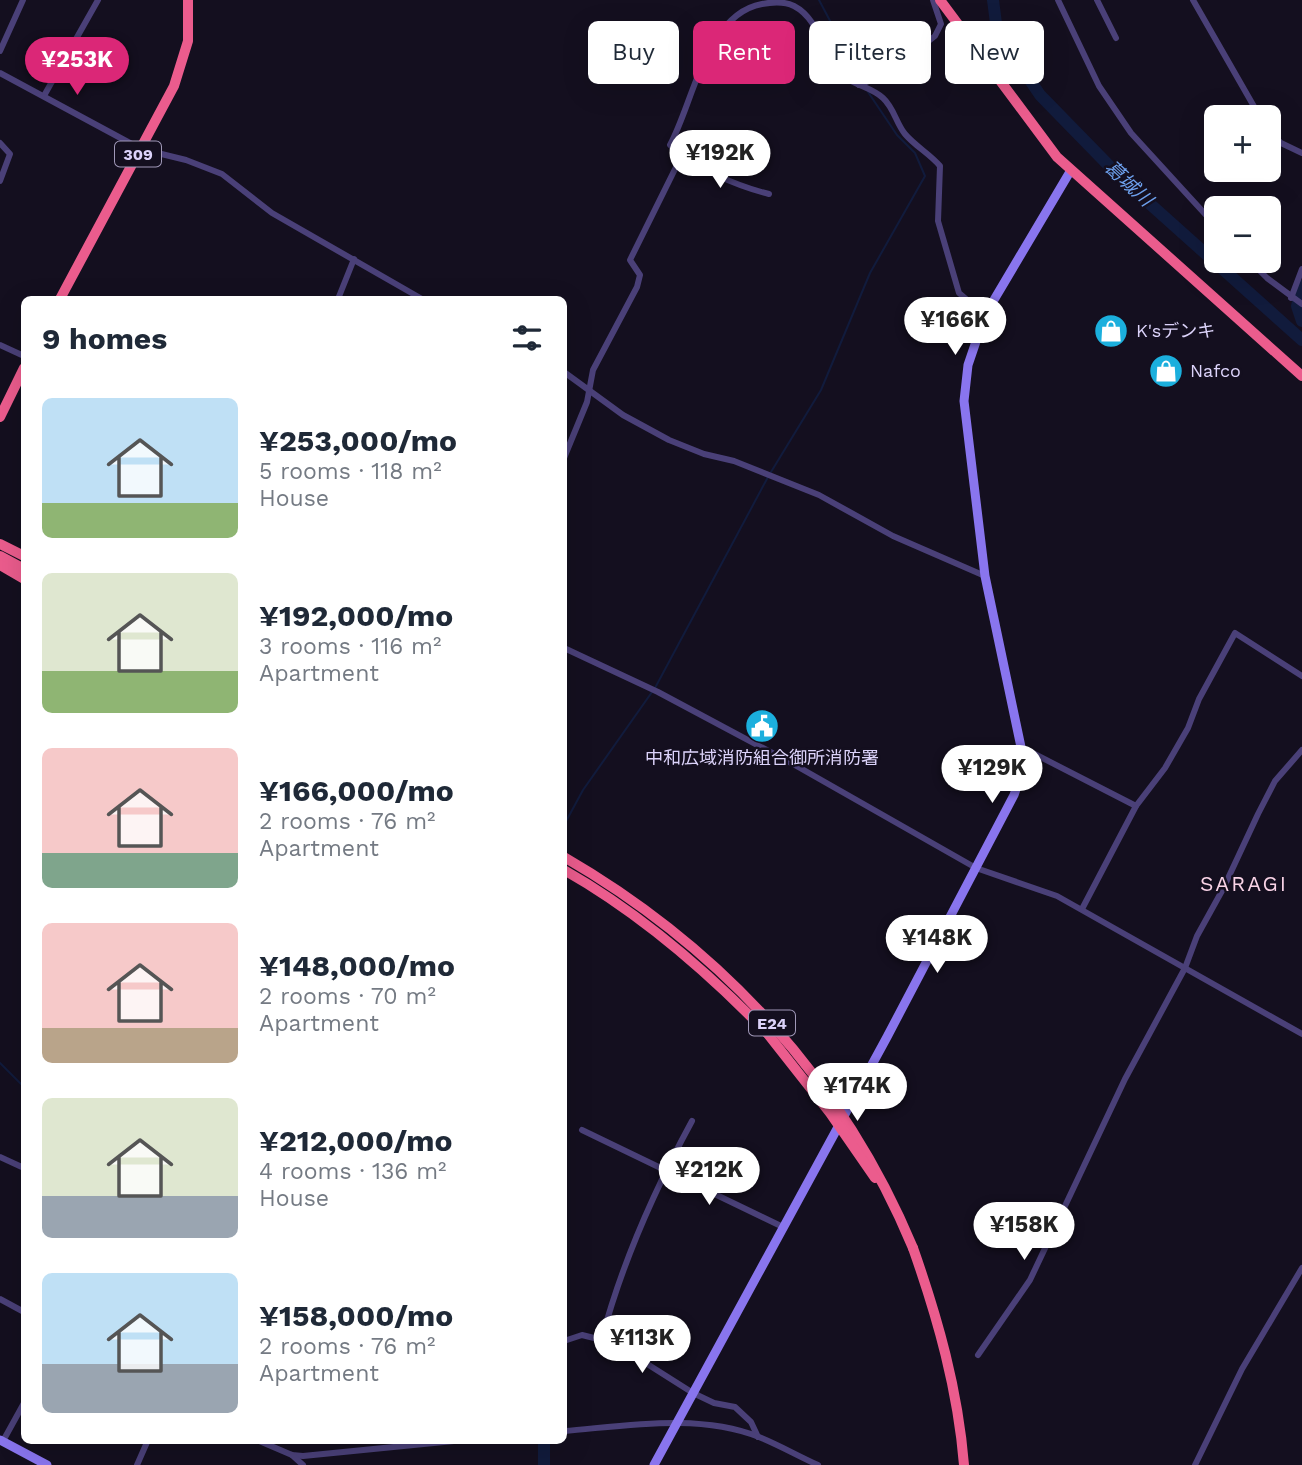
<!DOCTYPE html>
<html lang="en">
<head>
<meta charset="utf-8">
<style>
	:root { --surface:#fff; --page:#f2f2f3; --text:#1f2937; --muted:#747a83; --accent:#db2777 }
	body { margin:0; font-family:"Work Sans","Noto Sans JP",sans-serif; background:var(--page); color:var(--text); height:100vh; display:flex; flex-direction:column; font-size:26px; white-space:nowrap }
	* { box-sizing:border-box; margin:0 }
	p { font-size:23px; color:var(--muted) }
	.icon { flex:none; width:38px; height:38px; fill:none; stroke:currentColor; stroke-width:2; stroke-linecap:round; stroke-linejoin:round }
	.map { position:relative; flex:1; overflow:hidden }
	.side { position:absolute; left:21px; top:296px; width:546px; height:1148px; display:flex; flex-direction:column; background:var(--surface); border-radius:10px; box-shadow:0 7px 28px #0002 }
	.side>* { flex:none }
	.guide { position:absolute; left:588px; top:21px; width:609px; height:63px; display:flex; gap:14px }
	.buttons { position:absolute; left:1204px; top:105px; display:grid; gap:14px }
	.buttons a { display:grid; place-items:center; width:77px; height:77px; border-radius:10px; background:var(--surface); box-shadow:0 7px 28px #0002; font-size:35px }
	.price { position:absolute; translate:-50% -60px; padding:0 16px; border-radius:24px; background:#fff; color:#222; font-size:23px; line-height:46px; filter:drop-shadow(0 2px 4px #0008) }
	.price::after { content:''; position:absolute; left:50%; top:42px; width:21px; height:16px; margin-left:-10px; background:inherit; clip-path:polygon(0 0,100% 0,50% 100%) }
	.price.on { background:var(--accent); color:#fff }
	ul { padding:0; list-style:none }
	li { display:flex; align-items:center; gap:21px; height:175px; padding:0 21px }
	li span { display:grid; place-items:center; flex:none; width:196px; height:140px; border-radius:10px; color:#555 }
	li>.icon { margin-inline-start:auto }
	span .icon { width:84px; height:84px; fill:#fffc; stroke-width:1 }
	li b { font-size:30px }
	h2 { display:flex; justify-content:space-between; align-items:center; height:84px; padding:0 21px; font-size:30px }
	.chip { padding:0 24px; border-radius:10px; background:var(--surface); box-shadow:0 7px 28px #0002; font-size:24px; line-height:63px }
	.chip.on { background:var(--accent); color:#fff }
	.map>svg:first-child { display:block }
</style>
</head>
<body>
<div class="map">
<svg width="1302" height="1465" viewBox="0 0 1302 1465">
	<rect width="100%" height="100%" fill="#140f1f"/>
	<g fill="none" stroke-linecap="round" stroke-linejoin="round">
		<!-- stream -->
		<g stroke="#111b3c" stroke-width="2">
			<polyline points="819,0 862,81"/>
			<polyline points="771,472 821,390 870,273 925,176 915,153 897,135 868,92"/>
			<polyline points="655,688 768,477"/>
			<polyline points="564,825 583,790 652,692"/>
			<polyline points="0,1063 24,1087"/>
		</g>
		<!-- river -->
		<g stroke="#111b3c" stroke-width="12">
			<polyline points="993,0 997,31 1040,95 1121,178 1302,340"/>
			<polyline points="1302,286 1297,306 1302,321"/>
			<polyline points="544,1440 544,1465"/>
		</g>
		<!-- street -->
		<g stroke="#4a4078" stroke-width="6">
			<polyline points="1058,0 1099,86 1131,133 1216,226"/>
			<polyline points="1097,0 1116,38"/>
			<polyline points="1193,0 1260,117"/>
			<polyline points="0,51 23,0"/>
			<polyline points="0,73 141,149 186,160 222,174 272,213 422,299"/>
			<polyline points="859,85 888,73 935,36 941,24 933,0"/>
			<polyline points="45,94 98,0"/>
			<polyline points="1269,131 1281,143 1302,153"/>
			<polyline points="0,143 10,154 0,181"/>
			<path d="M769 194C740 187 691 167 670 145 693 103 706 14 762 4 772 2 784 1 794 6 819 19 822 51 838 71 850 85 870 86 883 98 894 108 896 123 905 134 915 146 930 154 940 166L938 221 959 293 985 315"/>
			<polyline points="1250,261 1267,278 1302,304"/>
			<polyline points="1291,298 1302,269"/>
			<polyline points="338,299 354,259"/>
			<polyline points="0,345 24,356"/>
			<polyline points="564,372 623,415 669,440 704,454 734,461 819,495 893,536 985,576"/>
			<polyline points="564,458 587,402 593,370 637,287 640,275 630,260 681,157"/>
			<polyline points="564,648 658,692 793,764 976,868 1057,896 1302,1034"/>
			<polyline points="1021,747 1136,806"/>
			<polyline points="1082,909 1136,806 1165,768 1188,728 1199,699 1235,633 1302,676"/>
			<polyline points="582,1130 783,1227"/>
			<polyline points="0,1157 24,1168"/>
			<polyline points="0,1299 24,1312"/>
			<path d="M602 1338C622 1263 655 1189 692 1121"/>
			<polyline points="564,1341 582,1335 614,1343 693,1393 714,1403 735,1407 751,1422 758,1437"/>
			<polyline points="978,1355 1030,1280 1125,1079 1185,968 1197,936 1223,889 1258,814 1275,781 1302,750"/>
			<path d="M564 1431C626 1426 699 1413 759 1437 779 1445 798 1456 818 1465"/>
			<polyline points="257,1440 292,1455 303,1456 464,1440"/>
			<polyline points="3,1441 24,1403"/>
			<polyline points="292,1455 303,1465"/>
			<polyline points="137,1465 148,1440"/>
			<polyline points="1195,1465 1242,1369 1302,1268"/>
		</g>
		<!-- secondary -->
		<g stroke="#8975ee" stroke-width="9">
			<polyline points="0,1440 47,1465"/>
			<polyline points="654,1465 887,1037 1014,795 1021,775 1021,747 985,576 964,401 968,365 985,315 1071,170"/>
		</g>
		<!-- highway -->
		<g stroke="#eb5c8d" stroke-width="10">
			<polyline points="940,0 1057,157 1302,376"/>
			<polyline points="60,299 174,86 188,41 188,0"/>
			<polyline points="0,417 24,368"/>
			<polyline points="0,544 24,556"/>
			<polyline points="0,556 24,569"/>
			<polyline points="0,565 24,579"/>
			<path d="M564 870C640 913 706 970 767 1033"/>
			<path d="M913 1248C938 1319 958 1390 964 1465"/>
		</g>
		<!-- highway-bridge -->
		<g stroke="#eb5c8d" stroke-width="10">
			<path d="M564 857C721 948 843 1080 913 1248"/>
			<polyline points="767,1033 830,1113 875,1178"/>
		</g>
	</g>
	<!-- icons -->
	<defs>
		<g id="shop-disc" transform="scale(1.75)"><circle r="9.5" fill="#1bafdd" stroke="#140f1f"/><path d="M-5-2.5h2.3a2.7 3.5 0 0 1 5.4 0H5L5.5 6h-11ZM-1.5-2.5h3a1.5 2.3 0 0 0-3 0Z" fill="#fff"/></g>
		<g id="civic-disc" transform="scale(1.75)"><circle r="9.5" fill="#1bafdd" stroke="#140f1f"/><path d="M-.6-6.5H3V-4.5H.6V-3L4-1V1h2V6H-6V1h2V-1L-.6-3ZM-1.2 2.5V6h2.4V2.5Z" fill="#fff"/></g>
	</defs>
	<g fill-rule="evenodd">
		<use href="#shop-disc" x="1111" y="331"/>
		<use href="#shop-disc" x="1166" y="371"/>
		<use href="#civic-disc" x="762" y="726"/>
	</g>
	<g text-anchor="middle" stroke-width="5" stroke-linejoin="round" paint-order="stroke">
		<!-- shield labels -->
		<g fill="#140f1f" stroke="#a098b8" stroke-width="2">
			<rect x="115" y="141.5" width="46" height="25" rx="5"/>
			<rect x="749" y="1010.5" width="46" height="25" rx="5"/>
		</g>
		<g font-size="16" font-weight="bold" fill="#dcd3fa">
			<text x="138" y="160">309</text>
			<text x="772" y="1029">E24</text>
		</g>
		<!-- poi labels -->
		<g font-size="18" fill="#dcd3fa" stroke="#140f1f" text-anchor="start">
			<text x="1136" y="337">K'sデンキ</text>
			<text x="1190" y="377">Nafco</text>
			<text x="762" y="764" text-anchor="middle">中和広域消防組合御所消防署</text>
		</g>
		<!-- water labels -->
		<g font-size="19" font-style="italic" fill="#6da0ed" stroke="#140f1f">
			<text transform="translate(1129 183) rotate(43)" y="7">葛城川</text>
		</g>
		<!-- quarter labels -->
		<g font-size="21" letter-spacing="2" fill="#fad4e7" stroke="#140f1f">
			<text x="1244" y="891">SARAGI</text>
		</g>
	</g>
</svg>
<div class="buttons">
<a>+</a>
<a>−</a>
</div>
<b class="price on" style="left:77px;top:97px">¥253K</b>
<b class="price" style="left:720px;top:190px">¥192K</b>
<b class="price" style="left:955px;top:357px">¥166K</b>
<b class="price" style="left:992px;top:805px">¥129K</b>
<b class="price" style="left:937px;top:975px">¥148K</b>
<b class="price" style="left:857px;top:1123px">¥174K</b>
<b class="price" style="left:709px;top:1207px">¥212K</b>
<b class="price" style="left:1024px;top:1262px">¥158K</b>
<b class="price" style="left:642px;top:1375px">¥113K</b>
<div class="guide">
<a class="chip">Buy</a>
<a class="chip on">Rent</a>
<a class="chip">Filters</a>
<a class="chip">New</a>
</div>
<section class="side">
<h2>9 homes<svg class="icon" aria-label="filters" viewBox="0 0 24 24"><path d="M4 7h16M4 17h16"/><circle cx="9" cy="7" r="2"/><circle cx="15" cy="17" r="2"/></svg></h2>
<ul>
<li><span style="background:linear-gradient(#bfe0f5 75%,#8fb573 0)"><svg class="icon" aria-label="home" viewBox="0 0 24 24"><path d="M3 11l9-7 9 7M6 9v11h12V9"/></svg></span><div><b>¥253,000/mo</b><p>5 rooms · 118 m²</p><p>House</p></div></li>
<li><span style="background:linear-gradient(#dfe7d0 70%,#8fb573 0)"><svg class="icon" aria-label="home" viewBox="0 0 24 24"><path d="M3 11l9-7 9 7M6 9v11h12V9"/></svg></span><div><b>¥192,000/mo</b><p>3 rooms · 116 m²</p><p>Apartment</p></div></li>
<li><span style="background:linear-gradient(#f6c9c9 75%,#7fa58c 0)"><svg class="icon" aria-label="home" viewBox="0 0 24 24"><path d="M3 11l9-7 9 7M6 9v11h12V9"/></svg></span><div><b>¥166,000/mo</b><p>2 rooms · 76 m²</p><p>Apartment</p></div></li>
<li><span style="background:linear-gradient(#f6c9c9 75%,#b9a48a 0)"><svg class="icon" aria-label="home" viewBox="0 0 24 24"><path d="M3 11l9-7 9 7M6 9v11h12V9"/></svg></span><div><b>¥148,000/mo</b><p>2 rooms · 70 m²</p><p>Apartment</p></div></li>
<li><span style="background:linear-gradient(#dfe7d0 70%,#9aa5b1 0)"><svg class="icon" aria-label="home" viewBox="0 0 24 24"><path d="M3 11l9-7 9 7M6 9v11h12V9"/></svg></span><div><b>¥212,000/mo</b><p>4 rooms · 136 m²</p><p>House</p></div></li>
<li><span style="background:linear-gradient(#bfe0f5 65%,#9aa5b1 0)"><svg class="icon" aria-label="home" viewBox="0 0 24 24"><path d="M3 11l9-7 9 7M6 9v11h12V9"/></svg></span><div><b>¥158,000/mo</b><p>2 rooms · 76 m²</p><p>Apartment</p></div></li>
</ul>
</section>
</div>
</body>
</html>
